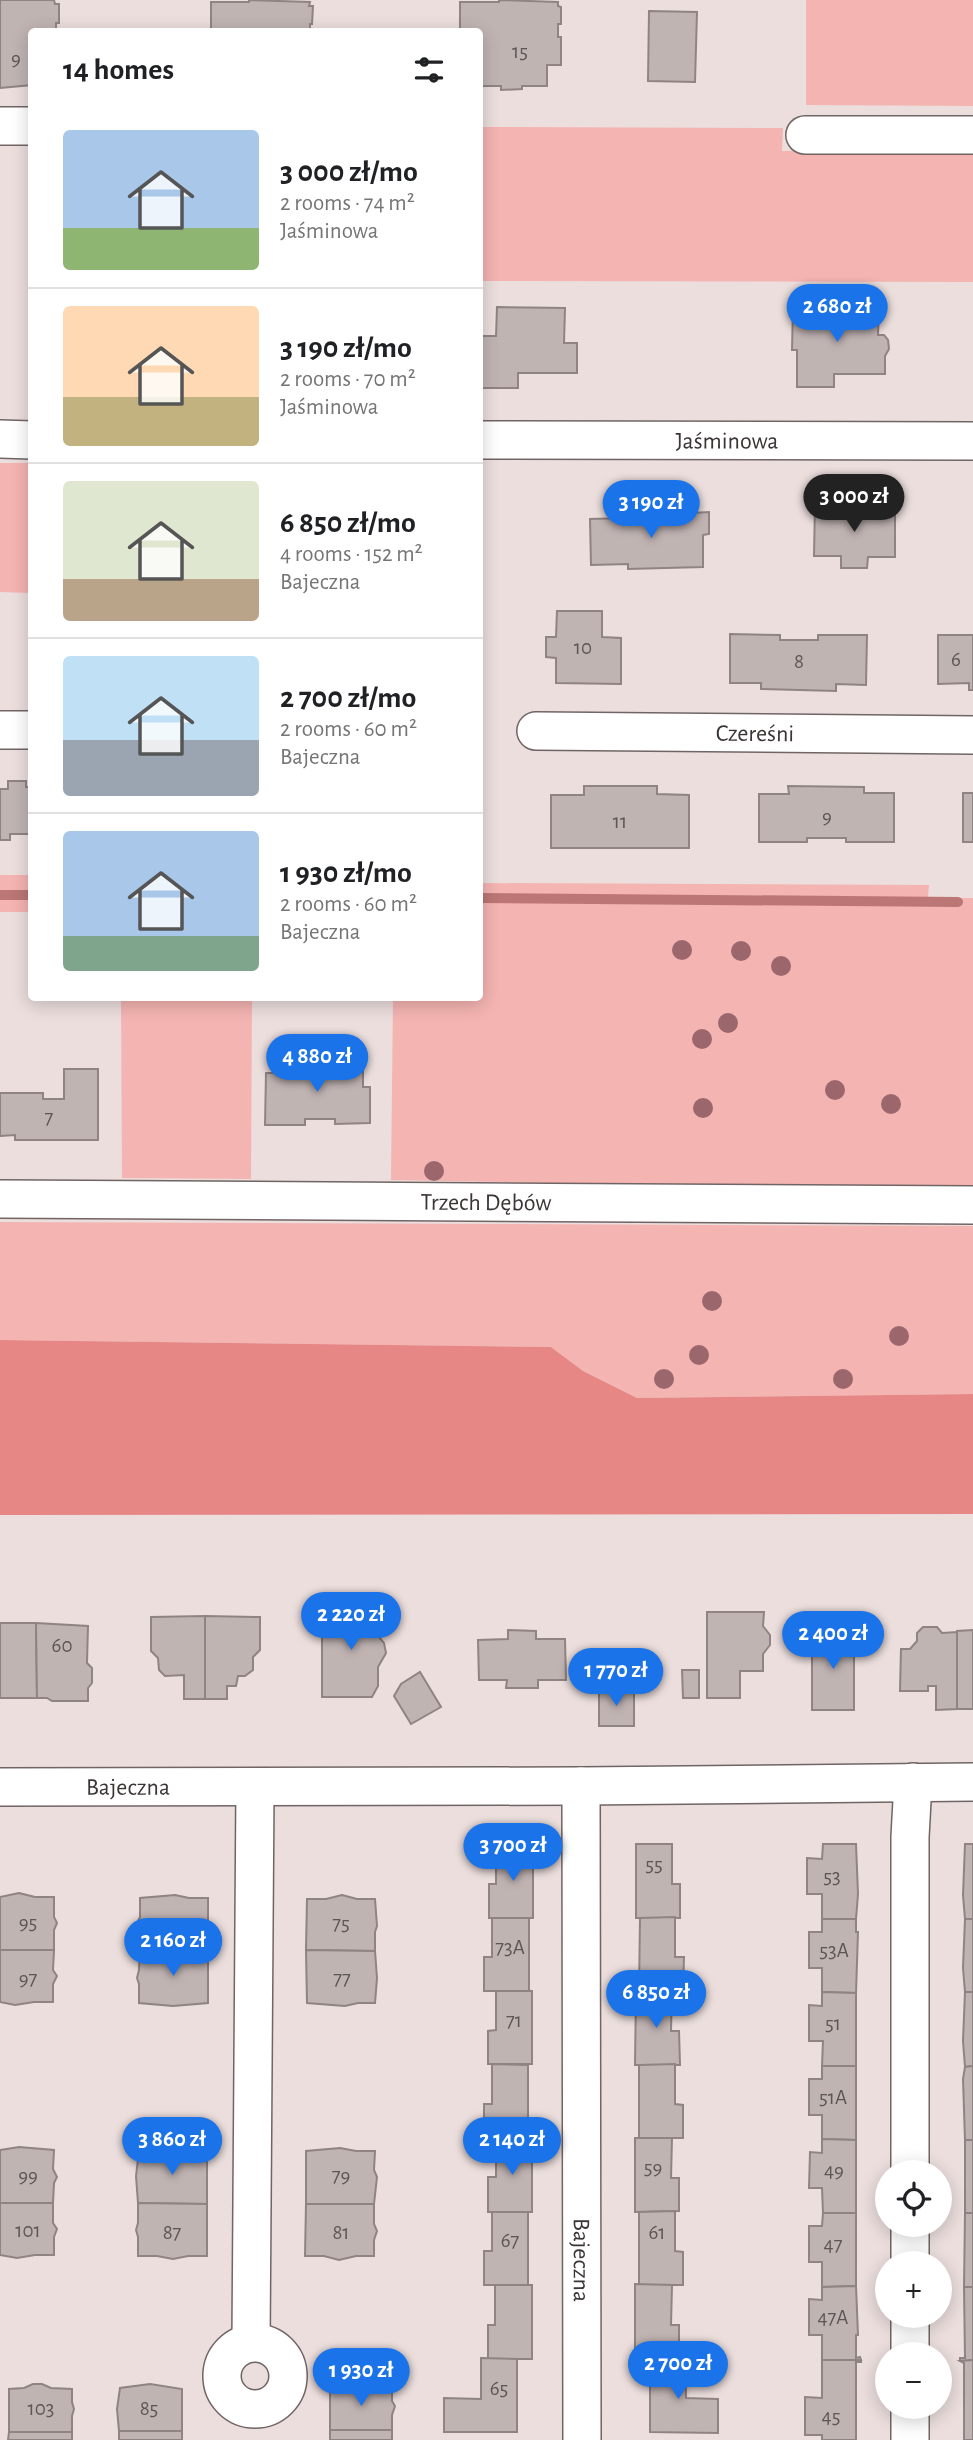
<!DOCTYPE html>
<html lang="en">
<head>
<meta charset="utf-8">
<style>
	:root { --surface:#fff; --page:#f6f6f6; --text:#202124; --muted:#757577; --line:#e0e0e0; --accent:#1a73e8 }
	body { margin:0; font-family:"Alegreya Sans",sans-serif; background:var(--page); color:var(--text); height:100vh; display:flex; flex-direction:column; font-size:26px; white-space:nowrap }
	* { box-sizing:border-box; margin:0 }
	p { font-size:23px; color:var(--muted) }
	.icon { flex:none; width:38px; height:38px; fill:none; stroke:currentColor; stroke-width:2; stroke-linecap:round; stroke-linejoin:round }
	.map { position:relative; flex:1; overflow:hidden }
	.side { position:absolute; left:28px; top:28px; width:455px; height:973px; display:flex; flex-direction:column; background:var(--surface); border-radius:7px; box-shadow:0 4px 18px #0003 }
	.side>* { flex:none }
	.tools { position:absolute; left:875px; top:2160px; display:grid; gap:14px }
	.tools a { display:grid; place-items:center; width:77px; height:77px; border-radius:50%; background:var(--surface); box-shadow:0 4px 18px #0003; font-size:35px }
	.price { position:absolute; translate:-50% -60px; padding:0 16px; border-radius:24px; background:var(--accent); color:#fff; font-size:23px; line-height:46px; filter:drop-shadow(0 2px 4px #0008) }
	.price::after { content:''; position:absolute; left:50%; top:42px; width:21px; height:16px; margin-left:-10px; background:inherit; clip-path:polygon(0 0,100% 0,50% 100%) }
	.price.on { background:#222; color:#fff }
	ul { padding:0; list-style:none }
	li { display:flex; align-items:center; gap:21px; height:175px; padding:0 35px }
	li+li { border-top:2px solid var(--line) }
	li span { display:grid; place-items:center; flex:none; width:196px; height:140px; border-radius:7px; color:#555 }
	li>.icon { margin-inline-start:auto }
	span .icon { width:84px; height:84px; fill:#fffc; stroke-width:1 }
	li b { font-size:30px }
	h2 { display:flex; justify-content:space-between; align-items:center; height:84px; padding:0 35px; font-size:30px }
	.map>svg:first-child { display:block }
</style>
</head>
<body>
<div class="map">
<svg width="973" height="2440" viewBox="0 0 973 2440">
	<rect width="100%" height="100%" fill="#ebdedd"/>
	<!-- green -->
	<g fill="#f4b4b1">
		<polygon points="806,0 973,0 973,106 806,105"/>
		<polygon points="480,127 783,128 782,151 973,150 973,282 480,281"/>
		<polygon points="0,463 31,463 31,593 0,592"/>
		<rect x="0" y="875" width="31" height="37"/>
		<polygon points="480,883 929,885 928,898 973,898 973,1191 391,1180 393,998 480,998"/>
		<polygon points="121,998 252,998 251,1179 122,1178"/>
		<polygon points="0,1222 973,1226 973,1394 637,1398 583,1371 551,1347 0,1340"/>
	</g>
	<!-- forest -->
	<polygon fill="#e68785" points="0,1340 551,1347 583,1371 637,1398 973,1394 973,1514 0,1515"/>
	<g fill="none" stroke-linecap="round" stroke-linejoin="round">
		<!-- stream -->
		<g stroke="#bb7675" stroke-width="10">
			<polyline points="0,895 32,895"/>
			<polyline points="480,898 958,902"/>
		</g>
	</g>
	<!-- building -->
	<g fill="#c0b4b3" stroke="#8f8483" stroke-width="2">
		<polygon points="0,0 54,0 55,4 59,4 59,23 56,23 56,32 32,32 32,85 0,88"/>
		<polygon points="249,0 310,2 309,6 313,6 312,24 310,24 310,32 211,32 211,2 249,2"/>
		<polygon points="499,0 558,2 558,6 561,7 561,24 558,24 558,37 561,37 561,65 547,65 547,86 522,86 522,89 501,90 501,86 480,86 480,32 460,32 460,2 499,2"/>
		<polygon points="649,11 697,12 695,82 648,81"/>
		<polygon points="497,307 565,308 564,343 577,343 577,373 518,373 518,388 480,388 480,336 496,336"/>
		<polygon points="793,307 879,308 878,335 884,335 888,340 889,349 885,356 885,374 834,374 834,387 797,387 797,350 792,350"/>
		<polygon points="690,505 691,513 709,512 709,534 703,535 703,567 628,569 628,564 591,565 590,519 627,518 627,514 671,513 671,506"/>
		<polygon points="815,505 845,505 845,508 895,509 895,557 868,557 867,568 841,568 841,556 814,556"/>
		<polygon points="557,611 602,611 602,637 621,638 621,684 556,683 556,658 546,657 546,637 556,637"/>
		<polygon points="730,634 780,635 780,640 818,640 818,635 867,635 866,685 836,684 836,691 761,689 761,683 730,683"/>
		<polygon points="938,635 973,635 973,690 969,690 969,683 938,684"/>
		<polygon points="8,781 26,781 26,787 32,787 32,834 10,834 10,840 0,840 0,789 8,789"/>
		<polygon points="584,786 657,786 657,794 689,795 689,848 551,848 551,795 584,795"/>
		<polygon points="788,786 864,787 864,793 894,793 894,842 846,842 846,838 807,838 807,842 759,842 759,794 789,794"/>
		<rect x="963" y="793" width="10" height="49"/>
		<polygon points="301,1057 324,1057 324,1065 363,1066 363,1087 370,1087 370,1123 335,1124 335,1119 305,1119 305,1125 265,1125 266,1073 285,1073 284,1066 300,1066"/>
		<polygon points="64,1069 98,1069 98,1140 15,1140 15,1135 0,1136 0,1093 43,1093 43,1099 64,1099"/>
		<polygon points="322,1608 373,1608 378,1617 378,1636 384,1643 386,1653 378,1667 378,1686 372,1697 322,1697"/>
		<polygon points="707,1612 764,1612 763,1626 770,1635 770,1645 763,1654 763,1671 740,1671 740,1698 707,1698"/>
		<polygon points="205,1616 205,1699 184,1699 184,1675 165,1676 159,1670 158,1658 151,1651 151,1617"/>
		<polygon points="205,1616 260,1617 260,1650 253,1657 253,1670 245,1676 238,1676 236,1686 227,1686 227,1699 205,1699"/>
		<polygon points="0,1623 36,1623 37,1698 0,1698"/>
		<polygon points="36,1623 88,1626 87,1663 92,1668 92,1683 88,1688 88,1701 52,1701 47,1698 37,1698"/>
		<polygon points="923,1627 937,1627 942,1633 957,1632 957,1709 936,1710 936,1686 928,1686 928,1691 900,1691 901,1649 910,1649 917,1641 917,1633"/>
		<polygon points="508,1630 536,1631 536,1639 565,1639 566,1680 538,1680 538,1688 506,1688 507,1680 479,1680 478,1640 508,1639"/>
		<polygon points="973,1630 973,1709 957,1709 957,1631"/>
		<rect x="812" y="1631" width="42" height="79"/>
		<polygon points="682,1670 699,1670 699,1698 683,1698"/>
		<polygon points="420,1672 441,1707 411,1724 394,1696 401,1684"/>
		<rect x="599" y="1690" width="35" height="36"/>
		<polygon points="496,1844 533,1844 533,1918 489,1918 489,1884 496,1884"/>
		<polygon points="636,1844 672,1844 672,1884 680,1884 680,1918 636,1918"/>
		<polygon points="823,1844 856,1844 858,1894 856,1919 822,1919 822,1894 807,1894 807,1858 822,1859"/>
		<polygon points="965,1844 973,1844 973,1919 965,1919 963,1895"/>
		<polygon points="19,1893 35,1897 54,1897 54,1917 57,1923 54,1930 54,1950 0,1950 0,1897"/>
		<polygon points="175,1895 189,1898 208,1898 208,1951 140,1950 140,1931 137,1923 140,1917 140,1898"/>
		<polygon points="342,1895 357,1899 375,1899 377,1926 375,1932 375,1951 306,1950 307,1899 326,1899"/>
		<polygon points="675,1917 675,1957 684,1957 683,1992 639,1991 640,1918"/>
		<polygon points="492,1918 529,1918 529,1991 484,1991 484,1957 492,1957"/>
		<polygon points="822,1919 856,1919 856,1932 858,1932 856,1993 822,1992 822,1968 809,1968 809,1932 822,1932"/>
		<polygon points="965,1919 973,1919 973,1992 965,1992 963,1968"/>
		<polygon points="0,1950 54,1950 53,1970 57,1976 53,1984 53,2002 34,2002 15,2005 0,2002"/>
		<polygon points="140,1950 208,1951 208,2003 173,2006 139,2003 139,1984 137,1978 139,1970"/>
		<polygon points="306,1950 375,1951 377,1978 375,2003 358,2003 345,2006 307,2003"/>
		<polygon points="496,1991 532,1991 532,2064 488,2064 488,2031 496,2030"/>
		<polygon points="636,1991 672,1991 671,2031 679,2031 680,2065 635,2065"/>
		<polygon points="822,1992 856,1993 856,2066 822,2066 823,2041 809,2041 809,2005 822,2006"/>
		<polygon points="965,1992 973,1992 973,2066 965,2067 963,2041"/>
		<polygon points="492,2064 528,2065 528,2138 484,2138 484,2104 492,2104"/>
		<polygon points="675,2064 675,2104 683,2105 683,2138 639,2138 639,2065"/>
		<polygon points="822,2066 856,2066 856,2140 822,2139 822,2115 809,2115 809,2079 822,2079"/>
		<polygon points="973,2066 973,2140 965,2140 963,2079 965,2067"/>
		<polygon points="496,2138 532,2139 532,2212 488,2212 488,2177 496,2177"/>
		<polygon points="635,2138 672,2138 671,2178 679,2178 679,2211 635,2212"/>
		<polygon points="822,2139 856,2140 856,2213 823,2213 822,2188 809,2188 810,2152 822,2153"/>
		<rect x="965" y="2140" width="8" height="73"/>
		<polygon points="19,2147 54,2150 53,2169 57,2177 54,2183 53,2203 0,2203 0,2150"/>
		<polygon points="173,2148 188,2151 207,2151 207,2204 138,2203 136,2176 139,2151 157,2151"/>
		<polygon points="340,2148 356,2151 375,2151 374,2170 377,2177 374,2204 306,2204 306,2151"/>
		<polygon points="0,2203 53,2203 53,2223 57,2229 54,2237 54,2255 35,2255 17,2258 0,2255"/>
		<polygon points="138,2203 207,2204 207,2256 188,2256 173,2259 157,2256 138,2256 138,2237 136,2230 138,2223"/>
		<polygon points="306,2204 374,2204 374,2224 377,2231 374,2240 374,2256 356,2256 339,2260 324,2256 305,2256"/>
		<polygon points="675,2211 675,2251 683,2252 683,2285 639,2285 639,2212"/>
		<polygon points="492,2212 528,2212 528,2285 484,2285 484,2251 492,2251"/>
		<polygon points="823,2213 856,2213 856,2286 822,2287 822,2262 809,2262 809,2226 822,2226"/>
		<polygon points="965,2213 973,2213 973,2287 964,2287"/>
		<polygon points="635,2284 672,2285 671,2325 679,2325 679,2358 635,2359"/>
		<polygon points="495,2285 532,2285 532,2359 488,2359 488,2325 495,2325"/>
		<polygon points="856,2286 858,2335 856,2335 856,2358 860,2357 861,2360 822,2360 822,2335 809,2335 809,2299 822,2300 822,2287"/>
		<polygon points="964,2287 973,2287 973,2360 960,2361 960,2358 965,2358"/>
		<polygon points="481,2358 517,2359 517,2432 444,2432 444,2398 481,2399"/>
		<polygon points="685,2358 686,2398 718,2399 718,2433 650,2432 650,2359"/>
		<polygon points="822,2360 861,2360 861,2362 856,2362 856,2440 822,2440 822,2435 805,2435 805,2397 822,2398"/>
		<polygon points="973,2360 973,2440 964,2440 964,2363 960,2361"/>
		<polygon points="33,2384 42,2384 51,2388 72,2389 72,2402 74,2409 72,2416 72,2432 9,2432 9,2389 24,2388"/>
		<polygon points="150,2384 182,2389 182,2431 119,2431 117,2409 120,2388"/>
		<polygon points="355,2384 392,2388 392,2401 395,2406 392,2415 392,2430 330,2430 330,2388 344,2387"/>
		<rect x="330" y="2430" width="62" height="10"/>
		<rect x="119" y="2431" width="63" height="9"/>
		<polygon points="9,2432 72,2432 72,2440 8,2440"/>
	</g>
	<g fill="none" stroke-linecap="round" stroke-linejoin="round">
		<!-- minor casing -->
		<g stroke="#706564" stroke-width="40">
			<g id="minor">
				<polyline points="0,126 32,126"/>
				<polyline points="805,135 973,135"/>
				<polyline points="0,439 32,440"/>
				<path id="s1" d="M480 440 973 441"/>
				<polyline points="0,730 32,730"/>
				<path id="s2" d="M536 731 973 735"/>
				<path id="s3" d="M0 1199 973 1205"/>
				<path id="s4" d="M581 1786 582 2440"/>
				<path id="s5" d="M0 1787 581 1786 973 1782"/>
				<polyline points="910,2172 910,1837 913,1782"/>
				<polyline points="910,2224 910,2263"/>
				<polyline points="910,2315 910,2354"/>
				<polyline points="251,2342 255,1787"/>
				<circle cx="255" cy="2376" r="33"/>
				<polyline points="910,2406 910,2440"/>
			</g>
		</g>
		<!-- minor -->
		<use href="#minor" stroke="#fff" stroke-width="37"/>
	</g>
	<!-- trees -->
	<g fill="#9c666d">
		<circle cx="682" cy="950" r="10"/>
		<circle cx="741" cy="951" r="10"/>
		<circle cx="781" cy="966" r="10"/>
		<circle cx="728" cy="1023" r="10"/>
		<circle cx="702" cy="1039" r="10"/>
		<circle cx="835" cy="1090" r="10"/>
		<circle cx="891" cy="1104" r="10"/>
		<circle cx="703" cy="1108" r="10"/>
		<circle cx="434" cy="1171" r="10"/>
		<circle cx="712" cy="1301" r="10"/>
		<circle cx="899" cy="1336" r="10"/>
		<circle cx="699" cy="1355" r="10"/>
		<circle cx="664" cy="1379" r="10"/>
		<circle cx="843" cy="1379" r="10"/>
	</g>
	<g text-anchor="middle" stroke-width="6" stroke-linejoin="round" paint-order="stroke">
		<!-- number labels -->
		<g font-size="21" fill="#5c5654">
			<text x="520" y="58">15</text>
			<text x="16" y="65">9</text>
			<text x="583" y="654">10</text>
			<text x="956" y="666">6</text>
			<text x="799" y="668">8</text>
			<text x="827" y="823">9</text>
			<text x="620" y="828">11</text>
			<text x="49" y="1124">7</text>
			<text x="62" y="1652">60</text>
			<text x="654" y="1871">55</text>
			<text x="832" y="1883">53</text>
			<text x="28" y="1929">95</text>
			<text x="341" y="1930">75</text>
			<text x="510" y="1954">73A</text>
			<text x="834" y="1957">53A</text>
			<text x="28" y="1985">97</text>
			<text x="342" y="1985">77</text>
			<text x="514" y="2027">71</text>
			<text x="833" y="2030">51</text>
			<text x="833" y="2104">51A</text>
			<text x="653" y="2174">59</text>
			<text x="834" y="2177">49</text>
			<text x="28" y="2182">99</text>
			<text x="341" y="2182">79</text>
			<text x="28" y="2237">101</text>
			<text x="172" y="2239">87</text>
			<text x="341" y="2239">81</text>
			<text x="657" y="2239">61</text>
			<text x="510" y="2247">67</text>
			<text x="833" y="2251">47</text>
			<text x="833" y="2324">47A</text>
			<text x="499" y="2395">65</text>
			<text x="41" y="2415">103</text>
			<text x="149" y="2415">85</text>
			<text x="831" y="2423">45</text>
		</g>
		<!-- street labels -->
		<g font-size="24" fill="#3b3635" stroke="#f8ebea">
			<text dy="8" stroke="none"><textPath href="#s1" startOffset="247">Jaśminowa</textPath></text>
			<text dy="8" stroke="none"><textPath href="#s2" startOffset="219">Czereśni</textPath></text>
			<text dy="8" stroke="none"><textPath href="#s3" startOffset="486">Trzech Dębów</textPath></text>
			<text dy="8" stroke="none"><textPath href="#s5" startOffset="128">Bajeczna</textPath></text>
			<text dy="8" stroke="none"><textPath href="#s4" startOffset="474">Bajeczna</textPath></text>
		</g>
	</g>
</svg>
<div class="tools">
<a><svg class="icon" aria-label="locate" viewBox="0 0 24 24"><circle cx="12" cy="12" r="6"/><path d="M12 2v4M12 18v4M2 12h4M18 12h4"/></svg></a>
<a>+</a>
<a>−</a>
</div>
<b class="price" style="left:837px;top:344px">2 680 zł</b>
<b class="price on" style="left:854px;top:534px">3 000 zł</b>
<b class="price" style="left:651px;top:540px">3 190 zł</b>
<b class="price" style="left:317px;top:1094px">4 880 zł</b>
<b class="price" style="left:351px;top:1652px">2 220 zł</b>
<b class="price" style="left:833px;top:1671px">2 400 zł</b>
<b class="price" style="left:616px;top:1708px">1 770 zł</b>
<b class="price" style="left:513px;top:1883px">3 700 zł</b>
<b class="price" style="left:173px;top:1978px">2 160 zł</b>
<b class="price" style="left:656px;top:2030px">6 850 zł</b>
<b class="price" style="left:172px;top:2177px">3 860 zł</b>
<b class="price" style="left:512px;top:2177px">2 140 zł</b>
<b class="price" style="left:678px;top:2401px">2 700 zł</b>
<b class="price" style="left:361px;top:2408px">1 930 zł</b>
<section class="side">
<h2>14 homes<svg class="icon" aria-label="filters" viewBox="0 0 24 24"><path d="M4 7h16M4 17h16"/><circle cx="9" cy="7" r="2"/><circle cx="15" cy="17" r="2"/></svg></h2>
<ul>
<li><span style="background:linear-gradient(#a9c7e8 70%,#8fb573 0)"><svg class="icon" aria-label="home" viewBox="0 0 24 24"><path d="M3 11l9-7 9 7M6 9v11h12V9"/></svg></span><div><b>3 000 zł/mo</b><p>2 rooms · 74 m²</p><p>Jaśminowa</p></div></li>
<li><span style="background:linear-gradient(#ffd9b3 65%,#c2b280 0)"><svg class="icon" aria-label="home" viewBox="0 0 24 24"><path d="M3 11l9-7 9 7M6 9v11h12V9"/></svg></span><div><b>3 190 zł/mo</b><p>2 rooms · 70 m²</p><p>Jaśminowa</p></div></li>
<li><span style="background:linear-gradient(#dfe7d0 70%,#b9a48a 0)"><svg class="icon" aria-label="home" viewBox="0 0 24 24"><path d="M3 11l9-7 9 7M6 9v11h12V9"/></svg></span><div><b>6 850 zł/mo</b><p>4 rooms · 152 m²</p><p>Bajeczna</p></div></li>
<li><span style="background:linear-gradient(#bfe0f5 60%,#9aa5b1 0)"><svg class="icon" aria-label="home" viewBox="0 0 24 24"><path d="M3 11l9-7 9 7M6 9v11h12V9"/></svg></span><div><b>2 700 zł/mo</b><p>2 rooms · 60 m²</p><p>Bajeczna</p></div></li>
<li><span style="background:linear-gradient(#a9c7e8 75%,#7fa58c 0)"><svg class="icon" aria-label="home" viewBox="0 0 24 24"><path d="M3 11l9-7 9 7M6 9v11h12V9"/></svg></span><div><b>1 930 zł/mo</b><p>2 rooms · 60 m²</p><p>Bajeczna</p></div></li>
</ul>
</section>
</div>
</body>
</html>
